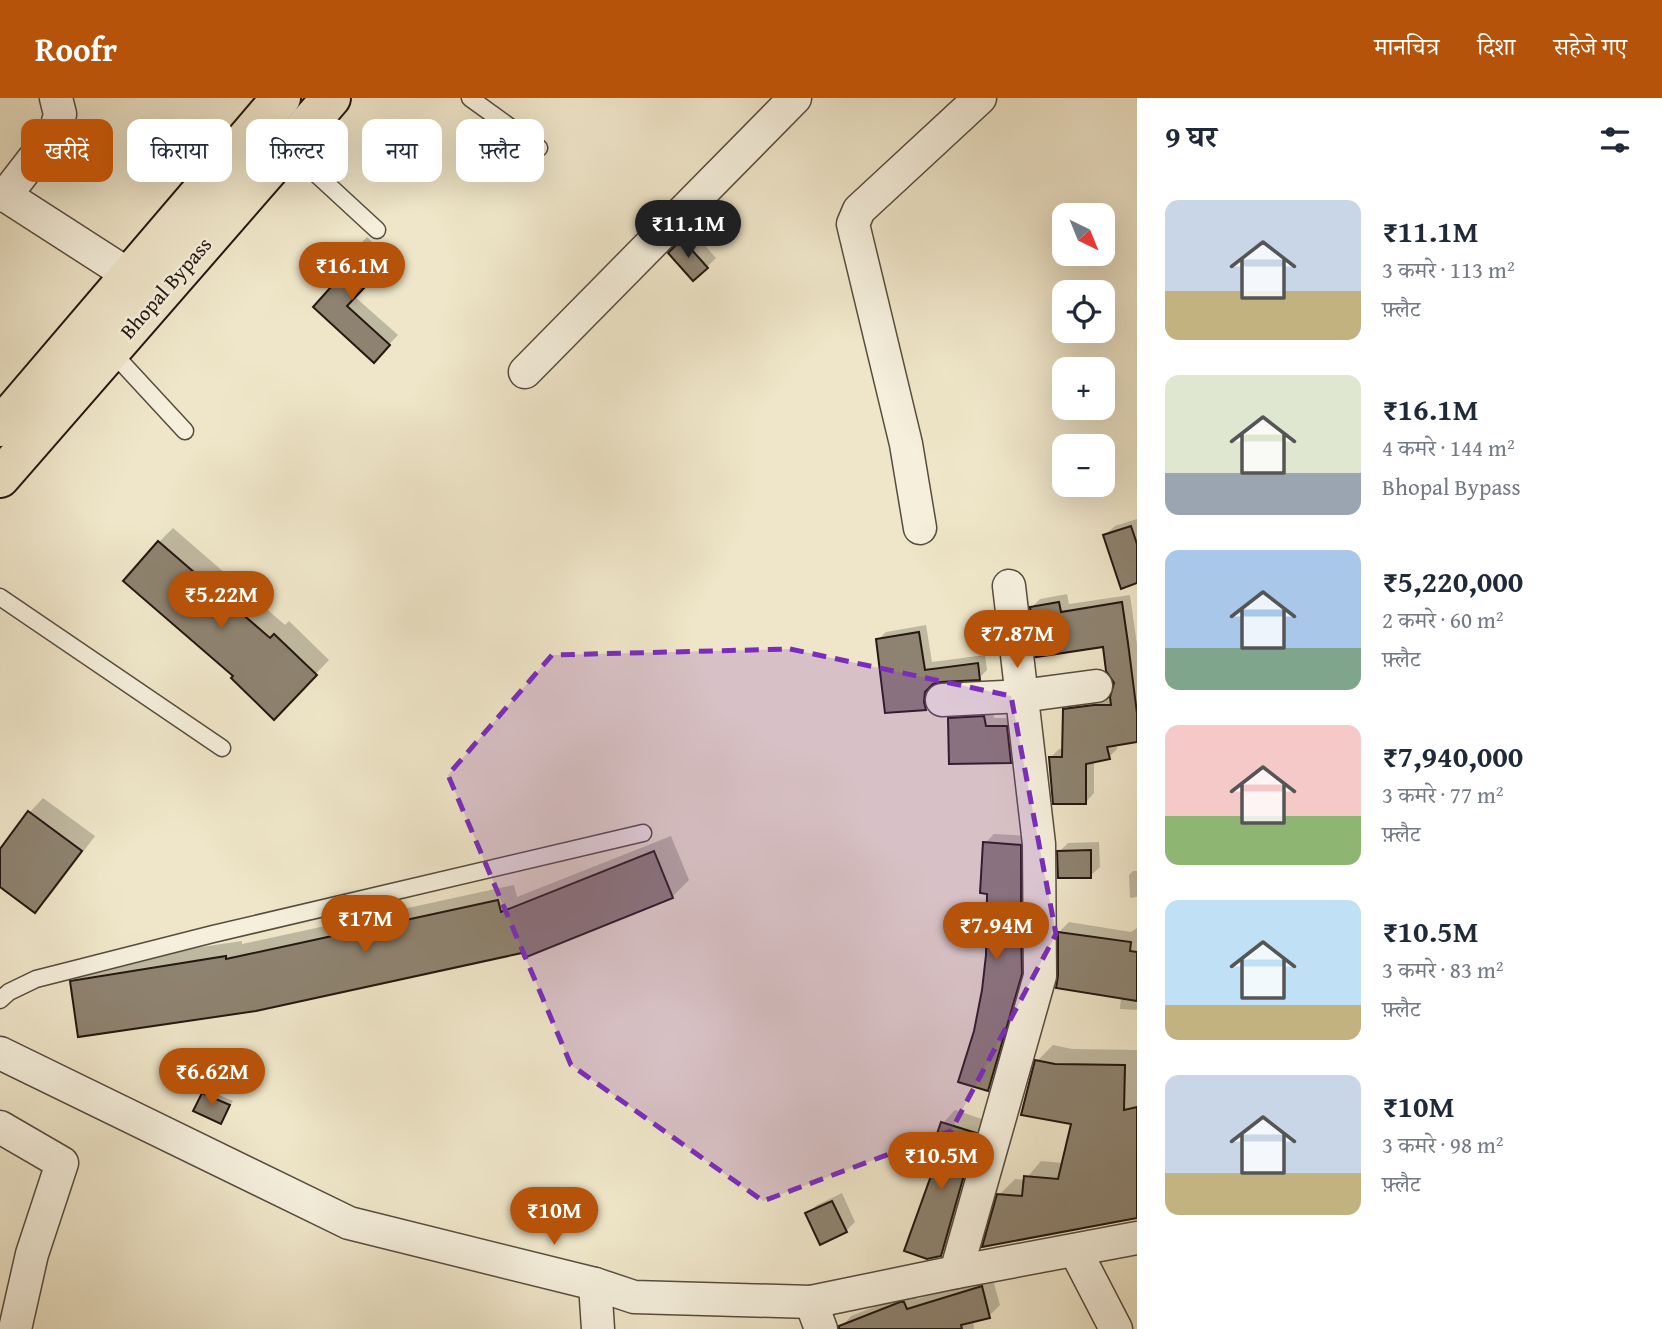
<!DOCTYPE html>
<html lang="hi">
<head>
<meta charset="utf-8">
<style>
	:root { --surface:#fff; --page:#f6f6f7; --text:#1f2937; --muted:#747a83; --accent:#b45309 }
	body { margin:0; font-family:"Gentium Book Plus","Noto Serif Devanagari",serif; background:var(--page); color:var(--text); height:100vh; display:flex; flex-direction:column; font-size:26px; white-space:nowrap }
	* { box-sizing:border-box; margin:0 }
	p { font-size:23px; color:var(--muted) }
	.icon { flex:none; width:38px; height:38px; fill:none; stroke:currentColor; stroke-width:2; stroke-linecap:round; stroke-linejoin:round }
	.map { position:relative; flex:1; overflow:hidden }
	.panel { display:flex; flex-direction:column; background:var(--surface); width:525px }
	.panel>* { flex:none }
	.guide { position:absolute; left:21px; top:21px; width:665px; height:63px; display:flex; gap:14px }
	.needle { width:46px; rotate:137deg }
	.controls { position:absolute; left:1052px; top:105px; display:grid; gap:14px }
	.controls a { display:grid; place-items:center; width:63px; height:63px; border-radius:14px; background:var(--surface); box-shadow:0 7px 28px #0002; font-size:35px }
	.price { position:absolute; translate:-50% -60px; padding:0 16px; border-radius:24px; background:var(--accent); color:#fff; font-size:23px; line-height:46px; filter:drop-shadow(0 2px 4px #0008) }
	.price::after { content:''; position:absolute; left:50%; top:42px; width:21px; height:16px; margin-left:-10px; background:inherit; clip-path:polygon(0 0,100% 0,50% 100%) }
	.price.on { background:#222; color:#fff }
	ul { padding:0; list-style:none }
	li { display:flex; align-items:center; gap:21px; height:175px; padding:0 28px }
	li span { display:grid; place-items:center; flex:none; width:196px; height:140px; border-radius:14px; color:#555 }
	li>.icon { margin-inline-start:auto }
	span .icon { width:84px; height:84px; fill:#fffc; stroke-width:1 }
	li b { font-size:30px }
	h2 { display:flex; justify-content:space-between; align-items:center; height:84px; padding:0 28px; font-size:30px }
	.pill { padding:0 24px; border-radius:14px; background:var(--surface); box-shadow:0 7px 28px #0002; font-size:24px; line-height:63px }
	.pill.on { background:var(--accent); color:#fff }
	header { display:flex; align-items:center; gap:42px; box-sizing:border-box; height:98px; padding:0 35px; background:var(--accent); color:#fff }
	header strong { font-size:33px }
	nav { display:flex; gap:38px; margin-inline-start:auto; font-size:24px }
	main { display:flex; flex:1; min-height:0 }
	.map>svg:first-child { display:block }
</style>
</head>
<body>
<header>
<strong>Roofr</strong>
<nav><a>मानचित्र</a><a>दिशा</a><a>सहेजे गए</a></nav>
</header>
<main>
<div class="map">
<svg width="1137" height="1231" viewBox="0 0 1137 1231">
	<rect width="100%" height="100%" fill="#efe6c9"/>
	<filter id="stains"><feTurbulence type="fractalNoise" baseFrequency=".00286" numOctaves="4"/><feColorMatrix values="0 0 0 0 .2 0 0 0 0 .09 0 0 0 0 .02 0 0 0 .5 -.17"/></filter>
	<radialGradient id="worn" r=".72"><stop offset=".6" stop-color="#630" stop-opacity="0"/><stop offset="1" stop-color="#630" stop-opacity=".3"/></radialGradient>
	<!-- shadow -->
	<g fill="#0003">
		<polygon points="692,133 716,160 707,169 670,155"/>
		<polygon points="367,139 390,161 354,198 398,237 374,262 334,189 326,181"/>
		<polygon points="1137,421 1137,483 1105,437 1115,428"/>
		<polygon points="173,430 285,527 289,523 329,562 274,619 235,578 159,444"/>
		<polygon points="1067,496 1069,506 1130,497 1137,547 1137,642 1116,645 1117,651 1109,659 1094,663 1094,695 1086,704 1051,659 1059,651 1064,651 1065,612 1074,603 1112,599 1116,586 1104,547 1032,509 1040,501"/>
		<polygon points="926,527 932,564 985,557 987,572 979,580 933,585 931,593 934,602 926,610 887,613 878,542 886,534"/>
		<polygon points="993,610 994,620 1016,620 1020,654 1010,664 950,621 959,612"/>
		<polygon points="43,700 95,738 49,799 35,813 0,787 0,754 30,714"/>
		<polygon points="994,736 1029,738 1030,795 1018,805 1018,817 1030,819 1030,865 997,981 988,991 976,933 988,857 989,794 985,745"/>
		<polygon points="671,738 689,782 672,799 523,853 71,884 88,868 105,863 242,843 242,846 514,787 517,799"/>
		<polygon points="1099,744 1100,769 1090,778 1059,754 1068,745"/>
		<polygon points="1133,773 1137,773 1137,799 1130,800 1129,777"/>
		<polygon points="1069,824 1131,834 1137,830 1137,912 1120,911 1121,898 1060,878 1060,833"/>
		<polygon points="1053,947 1072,951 1137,952 1137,1118 999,1097 1015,1081 1025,1082 1041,1063 1063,1065 1073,1025 1037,963"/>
		<polygon points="208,992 233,1003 221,1024 203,996"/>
		<polygon points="955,1012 988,1023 953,1144 940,1157 943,1025"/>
		<polygon points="842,1095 855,1124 846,1133 807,1116 817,1107"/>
		<polygon points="992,1178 1000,1207 989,1218 973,1222 974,1231 840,1231 851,1218 912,1194 914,1194 917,1201"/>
	</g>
	<!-- building -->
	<g fill="#8e8370" stroke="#241810" stroke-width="2">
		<polygon points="682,141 708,170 693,183 668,155"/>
		<polygon points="356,147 382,171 347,208 390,247 374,265 313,209 331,189 323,181"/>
		<polygon points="1131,428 1137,446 1137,485 1121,491 1103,437"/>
		<polygon points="158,443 270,540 274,536 317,577 274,622 231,580 233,578 123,483"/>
		<polygon points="1059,504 1061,514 1122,504 1128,545 1137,615 1137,644 1107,649 1110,661 1086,666 1086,706 1053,706 1049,659 1062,659 1063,611 1094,607 1111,607 1110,599 1114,585 1106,573 1103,549 1036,559 1030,509"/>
		<polygon points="919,534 925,572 978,565 980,582 941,584 933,586 925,594 924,604 926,612 885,615 876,541"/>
		<polygon points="984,618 986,628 1007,628 1011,665 949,666 948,620"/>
		<polygon points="28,713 82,753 35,815 0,789 0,751"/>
		<polygon points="983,744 1021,747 1021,806 1008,807 1008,830 1021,831 1022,876 988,993 958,984 974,933 982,892 986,857 987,796 980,795"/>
		<polygon points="1091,752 1091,780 1058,780 1057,753"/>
		<polygon points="654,753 673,800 524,860 522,855 256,913 78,939 70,883 226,858 226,861 498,802 501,814"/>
		<polygon points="1058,834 1131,844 1130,853 1137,854 1137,903 1056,890 1058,878"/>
		<polygon points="1035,962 1055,966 1125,967 1124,1012 1137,1009 1137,1120 982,1149 997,1096 1022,1098 1024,1078 1058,1081 1071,1026 1021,1017"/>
		<polygon points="202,995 230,1007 221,1026 193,1013"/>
		<polygon points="941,1024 976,1035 941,1158 927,1161 904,1153 937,1061 929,1059"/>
		<polygon points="832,1103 847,1134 820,1147 805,1115"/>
		<polygon points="982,1188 990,1220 961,1227 962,1231 839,1231 839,1228 900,1204 904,1204 907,1211"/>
	</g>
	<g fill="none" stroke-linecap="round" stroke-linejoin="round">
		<!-- service casing -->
		<g stroke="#574c3e" stroke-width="19">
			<g id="service">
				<polyline points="470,0 539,50"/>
				<polyline points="288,50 377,132"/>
				<polyline points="111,253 185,333"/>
				<polyline points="0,499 222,650"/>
				<polyline points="0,902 9,894 36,881 213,836 643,735"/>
			</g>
		</g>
		<!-- minor casing -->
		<g stroke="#574c3e" stroke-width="35">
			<g id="minor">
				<polyline points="0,94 129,177"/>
				<polyline points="5,98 56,32 60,16 56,0"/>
				<polyline points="525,274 795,0"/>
				<polyline points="920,430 906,346 853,126 859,112 980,0"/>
				<polyline points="942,602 1021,598 1096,588"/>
				<polyline points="0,955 349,1125 595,1186 634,1199 811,1204 956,1174 1137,1140"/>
				<polyline points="0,1029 62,1065 32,1156 15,1231"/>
				<polyline points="1075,1152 1116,1231"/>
				<polyline points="956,1174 1040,878 1039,746 1009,488"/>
				<polyline points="595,1186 598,1231"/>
				<polyline points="811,1204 821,1231"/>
			</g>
		</g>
		<!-- primary casing -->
		<g stroke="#241810" stroke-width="42">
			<g id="primary">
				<polyline points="0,329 281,0"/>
				<polyline points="0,380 331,0"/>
			</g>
		</g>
		<!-- service -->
		<use href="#service" stroke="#f5efdc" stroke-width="16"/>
		<!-- minor -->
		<use href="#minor" stroke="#f5efdc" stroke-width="32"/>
		<!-- primary -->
		<use href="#primary" stroke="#efe6c9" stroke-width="38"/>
	</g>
	<!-- marked area -->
	<path fill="#7b2cbf" fill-opacity="0.2" stroke="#7b2cbf" stroke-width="5" stroke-dasharray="14 9" stroke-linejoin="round" d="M790 551 1011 598 1056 836 951 1033 763 1103 571 967 448 677 552 557Z"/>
	<g text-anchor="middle" stroke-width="5" stroke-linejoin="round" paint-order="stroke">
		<!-- street labels -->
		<g font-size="21" fill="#241810" stroke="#f5efdc">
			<text transform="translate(166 190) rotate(-49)" y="7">Bhopal Bypass</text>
		</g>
	</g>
	<rect width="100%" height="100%" filter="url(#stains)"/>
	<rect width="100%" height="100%" fill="url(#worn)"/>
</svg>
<div class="controls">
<a><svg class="needle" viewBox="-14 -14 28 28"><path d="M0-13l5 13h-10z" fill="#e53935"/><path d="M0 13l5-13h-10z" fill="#747a83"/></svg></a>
<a><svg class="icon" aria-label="locate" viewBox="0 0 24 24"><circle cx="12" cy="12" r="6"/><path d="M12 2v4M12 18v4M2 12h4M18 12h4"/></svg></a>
<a>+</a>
<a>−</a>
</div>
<b class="price on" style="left:688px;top:162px">₹11.1M</b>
<b class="price" style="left:352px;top:204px">₹16.1M</b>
<b class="price" style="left:221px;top:533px">₹5.22M</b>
<b class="price" style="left:1017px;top:572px">₹7.87M</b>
<b class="price" style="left:365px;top:857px">₹17M</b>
<b class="price" style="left:996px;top:864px">₹7.94M</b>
<b class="price" style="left:212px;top:1010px">₹6.62M</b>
<b class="price" style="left:941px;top:1094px">₹10.5M</b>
<b class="price" style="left:554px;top:1149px">₹10M</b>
<div class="guide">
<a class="pill on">खरीदें</a>
<a class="pill">किराया</a>
<a class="pill">फ़िल्टर</a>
<a class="pill">नया</a>
<a class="pill">फ़्लैट</a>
</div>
</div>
<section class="panel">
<h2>9 घर<svg class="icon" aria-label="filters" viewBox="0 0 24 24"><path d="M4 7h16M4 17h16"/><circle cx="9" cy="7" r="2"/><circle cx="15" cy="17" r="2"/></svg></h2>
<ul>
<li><span style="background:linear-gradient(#c9d6e8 65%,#c2b280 0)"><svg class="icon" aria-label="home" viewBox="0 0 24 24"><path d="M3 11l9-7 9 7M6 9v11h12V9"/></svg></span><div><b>₹11.1M</b><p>3 कमरे · 113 m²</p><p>फ़्लैट</p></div></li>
<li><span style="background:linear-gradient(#dfe7d0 70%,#9aa5b1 0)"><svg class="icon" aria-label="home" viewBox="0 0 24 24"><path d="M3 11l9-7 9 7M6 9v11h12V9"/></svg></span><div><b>₹16.1M</b><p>4 कमरे · 144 m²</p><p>Bhopal Bypass</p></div></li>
<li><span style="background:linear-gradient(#a9c7e8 70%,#7fa58c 0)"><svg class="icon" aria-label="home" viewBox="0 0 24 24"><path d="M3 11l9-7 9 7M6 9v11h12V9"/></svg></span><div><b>₹5,220,000</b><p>2 कमरे · 60 m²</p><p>फ़्लैट</p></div></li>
<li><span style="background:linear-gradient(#f6c9c9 65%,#8fb573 0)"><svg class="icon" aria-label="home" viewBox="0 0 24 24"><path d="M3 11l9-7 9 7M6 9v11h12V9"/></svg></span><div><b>₹7,940,000</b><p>3 कमरे · 77 m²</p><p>फ़्लैट</p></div></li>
<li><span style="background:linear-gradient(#bfe0f5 75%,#c2b280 0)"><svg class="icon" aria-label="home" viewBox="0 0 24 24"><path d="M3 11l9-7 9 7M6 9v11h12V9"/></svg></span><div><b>₹10.5M</b><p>3 कमरे · 83 m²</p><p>फ़्लैट</p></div></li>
<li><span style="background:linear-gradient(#c9d6e8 70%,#c2b280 0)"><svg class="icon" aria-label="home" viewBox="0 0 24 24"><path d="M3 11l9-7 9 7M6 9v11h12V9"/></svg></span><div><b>₹10M</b><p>3 कमरे · 98 m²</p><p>फ़्लैट</p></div></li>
</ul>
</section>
</main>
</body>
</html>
